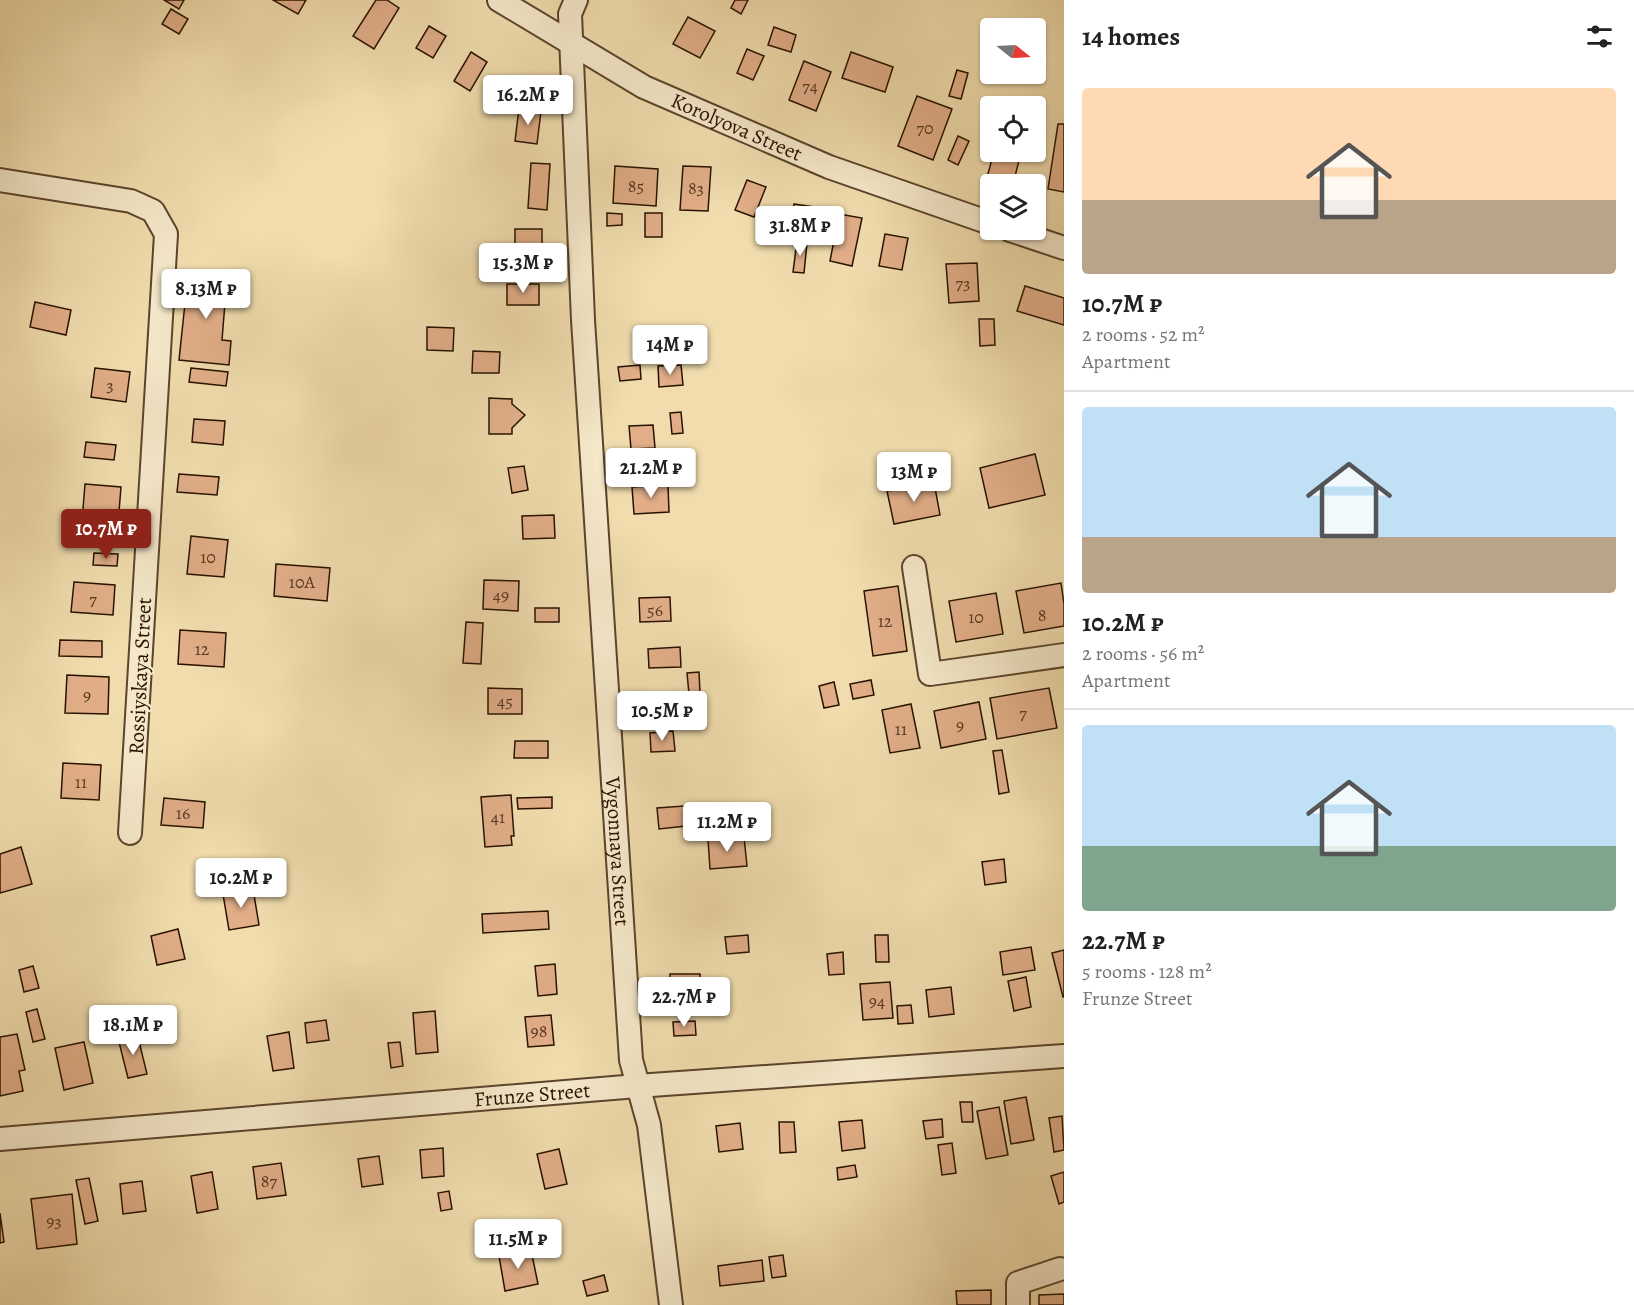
<!DOCTYPE html>
<html lang="en">
<head>
<meta charset="utf-8">
<style>
	:root { --surface:#fff; --page:#f6f6f6; --text:#222; --muted:#767676; --line:#e0e0e0; --accent:#8f2418 }
	body { margin:0; font-family:Alegreya,serif; background:var(--page); color:var(--text); height:100vh; display:flex; flex-direction:column; font-size:22px; white-space:nowrap }
	* { box-sizing:border-box; margin:0 }
	p { font-size:20px; color:var(--muted) }
	.icon { flex:none; width:33px; height:33px; fill:none; stroke:currentColor; stroke-width:2; stroke-linecap:round; stroke-linejoin:round }
	.map { position:relative; flex:1; overflow:hidden }
	.side { display:flex; flex-direction:column; background:var(--surface); width:570px }
	.side>* { flex:none }
	.needle { width:39px; rotate:108deg }
	.tools { position:absolute; left:980px; top:18px; display:grid; gap:12px }
	.tools a { display:grid; place-items:center; width:66px; height:66px; border-radius:6px; background:var(--surface); box-shadow:0 2px 4px #0004; font-size:30px }
	.price { position:absolute; translate:-50% -51px; padding:0 14px; border-radius:6px; background:#fff; color:#222; font-size:20px; line-height:39px; filter:drop-shadow(0 2px 3px #0008) }
	.price::after { content:''; position:absolute; left:50%; top:36px; width:18px; height:14px; margin-left:-9px; background:inherit; clip-path:polygon(0 0,100% 0,50% 100%) }
	.price.on { background:var(--accent); color:#fff }
	ul { padding:0; list-style:none }
	li { display:grid; align-content:center; gap:12px; height:318px; padding:0 18px }
	li+li { border-top:2px solid var(--line) }
	li span { display:grid; place-items:center; height:186px; border-radius:6px; color:#555 }
	li>.icon { margin-inline-start:auto }
	span .icon { width:108px; height:108px; fill:#fffc; stroke-width:1 }
	li b { font-size:26px }
	h2 { display:flex; justify-content:space-between; align-items:center; height:72px; padding:0 18px; font-size:26px }
	main { display:flex; flex:1; min-height:0 }
	.map>svg:first-child { display:block }
</style>
</head>
<body>
<main>
<div class="map">
<svg width="1064" height="1305" viewBox="0 0 1064 1305">
	<rect width="100%" height="100%" fill="#f0dcad"/>
	<filter id="stains"><feTurbulence type="fractalNoise" baseFrequency=".00333" numOctaves="4"/><feColorMatrix values="0 0 0 0 .2 0 0 0 0 .09 0 0 0 0 .02 0 0 0 .5 -.17"/></filter>
	<radialGradient id="worn" r=".72"><stop offset=".6" stop-color="#630" stop-opacity="0"/><stop offset="1" stop-color="#630" stop-opacity=".3"/></radialGradient>
	<!-- building -->
	<g fill="#e1ae88" stroke="#291200" stroke-width="1.5">
		<polygon points="164,0 184,0 179,9"/>
		<polygon points="273,0 306,0 298,14"/>
		<polygon points="376,0 387,0 399,8 374,49 353,36"/>
		<polygon points="735,0 748,0 741,14 731,8"/>
		<polygon points="171,9 188,19 179,34 162,24"/>
		<polygon points="688,17 715,31 700,58 673,44"/>
		<polygon points="429,26 446,36 433,58 416,48"/>
		<polygon points="774,27 796,35 791,52 768,45"/>
		<polygon points="747,49 764,56 753,80 737,73"/>
		<polygon points="471,52 487,62 470,91 454,81"/>
		<polygon points="851,52 893,67 885,92 842,78"/>
		<polygon points="804,61 831,72 816,111 789,100"/>
		<polygon points="957,70 968,73 961,99 949,96"/>
		<polygon points="917,96 952,109 933,160 898,146"/>
		<polygon points="519,108 541,111 537,144 515,141"/>
		<polygon points="1058,124 1064,124 1064,192 1048,189"/>
		<polygon points="958,136 969,141 958,165 948,160"/>
		<polygon points="994,152 1021,153 1013,184 999,184 986,181"/>
		<polygon points="531,163 550,164 547,210 528,208"/>
		<polygon points="615,166 658,169 656,206 613,203"/>
		<polygon points="683,166 711,167 708,211 680,210"/>
		<polygon points="747,180 766,187 754,217 735,210"/>
		<polygon points="794,204 814,207 809,238 789,235"/>
		<polygon points="607,213 622,214 622,225 607,226"/>
		<rect x="645" y="213" width="17" height="24"/>
		<polygon points="839,214 862,218 852,266 830,261"/>
		<rect x="515" y="229" width="27" height="22"/>
		<polygon points="885,234 908,238 902,270 879,266"/>
		<polygon points="797,241 807,243 804,273 793,272"/>
		<polygon points="977,263 979,301 949,303 946,264"/>
		<polygon points="515,264 515,277 496,277 496,265"/>
		<polygon points="188,275 236,280 233,304 225,303 222,340 231,341 229,365 179,360"/>
		<rect x="507" y="284" width="32" height="21"/>
		<polygon points="1025,286 1064,298 1064,325 1017,311"/>
		<polygon points="35,302 71,310 66,335 30,327"/>
		<polygon points="979,319 994,319 995,345 980,346"/>
		<polygon points="427,327 454,328 453,351 427,350"/>
		<polygon points="473,351 500,352 499,373 472,373"/>
		<polygon points="640,365 641,379 620,381 618,367"/>
		<polygon points="681,365 683,385 659,387 658,366"/>
		<polygon points="95,368 130,372 126,402 91,397"/>
		<polygon points="191,368 228,372 226,386 189,382"/>
		<polygon points="489,398 512,399 512,404 525,415 512,428 512,434 489,434"/>
		<polygon points="681,412 683,433 672,434 670,413"/>
		<polygon points="194,419 225,421 223,445 192,442"/>
		<polygon points="653,425 655,448 631,449 629,426"/>
		<polygon points="86,442 116,445 114,460 84,457"/>
		<polygon points="1035,454 1045,495 989,508 980,468"/>
		<polygon points="524,466 528,490 512,493 508,468"/>
		<polygon points="179,474 219,477 217,495 177,492"/>
		<polygon points="934,482 940,515 894,524 887,491"/>
		<polygon points="85,484 121,487 118,524 82,521"/>
		<polygon points="668,485 669,512 634,514 632,487"/>
		<polygon points="554,515 555,538 523,539 522,516"/>
		<polygon points="191,536 228,540 224,577 187,574"/>
		<polygon points="94,553 118,554 117,566 93,565"/>
		<polygon points="276,564 330,568 327,601 274,596"/>
		<polygon points="484,580 519,581 518,611 483,609"/>
		<polygon points="74,582 115,585 113,615 71,612"/>
		<polygon points="1061,583 1064,604 1064,626 1024,633 1016,591"/>
		<polygon points="898,586 907,651 873,656 864,591"/>
		<polygon points="996,593 1003,634 956,642 949,601"/>
		<polygon points="670,597 671,621 640,622 639,598"/>
		<rect x="535" y="608" width="24" height="14"/>
		<polygon points="466,622 483,623 481,664 463,663"/>
		<polygon points="180,630 226,633 224,667 178,664"/>
		<polygon points="60,640 102,641 102,657 59,656"/>
		<polygon points="680,647 681,667 649,668 648,649"/>
		<polygon points="699,672 700,693 689,694 687,673"/>
		<polygon points="67,675 109,677 108,714 65,713"/>
		<polygon points="871,680 874,695 853,699 850,684"/>
		<polygon points="834,682 839,705 824,708 819,686"/>
		<polygon points="488,688 522,689 522,714 488,714"/>
		<polygon points="1049,688 1057,728 997,739 990,698"/>
		<polygon points="979,702 986,739 941,748 934,711"/>
		<polygon points="911,704 920,748 890,753 882,710"/>
		<polygon points="673,731 675,751 651,752 650,733"/>
		<polygon points="515,741 548,741 548,758 514,758"/>
		<polygon points="1002,750 1009,792 999,794 993,751"/>
		<polygon points="63,763 101,765 99,800 61,798"/>
		<polygon points="511,795 514,836 511,836 512,845 485,847 481,797"/>
		<polygon points="552,797 552,808 518,809 517,798"/>
		<polygon points="164,798 205,802 203,828 161,825"/>
		<polygon points="684,806 686,826 659,829 657,808"/>
		<polygon points="744,837 747,866 710,869 708,839"/>
		<polygon points="21,847 32,884 0,893 0,854"/>
		<polygon points="1004,859 1006,882 985,885 982,862"/>
		<polygon points="253,889 259,925 229,930 223,894"/>
		<polygon points="548,911 549,929 483,933 482,914"/>
		<polygon points="178,929 185,959 157,965 151,936"/>
		<polygon points="748,935 749,952 727,954 725,937"/>
		<polygon points="875,935 888,935 889,962 876,962"/>
		<polygon points="1031,947 1035,970 1003,975 1000,952"/>
		<polygon points="1064,950 1064,997 1063,997 1052,953"/>
		<polygon points="843,952 844,974 829,975 827,954"/>
		<polygon points="555,964 557,994 538,996 535,966"/>
		<polygon points="33,966 39,988 24,992 19,970"/>
		<polygon points="670,974 700,974 700,998 670,999"/>
		<polygon points="1026,977 1031,1007 1014,1011 1008,981"/>
		<polygon points="890,982 893,1018 863,1020 860,984"/>
		<polygon points="951,987 954,1014 929,1017 926,990"/>
		<polygon points="911,1005 913,1023 898,1024 897,1006"/>
		<polygon points="121,1006 126,1023 99,1030 94,1014"/>
		<polygon points="37,1009 45,1039 33,1042 26,1012"/>
		<polygon points="435,1011 438,1052 416,1054 413,1013"/>
		<polygon points="551,1015 554,1045 528,1047 525,1017"/>
		<polygon points="326,1020 329,1040 307,1043 305,1023"/>
		<polygon points="695,1021 696,1035 674,1036 673,1022"/>
		<polygon points="289,1032 294,1068 273,1071 267,1036"/>
		<polygon points="137,1033 147,1074 128,1078 118,1038"/>
		<polygon points="17,1034 25,1070 19,1071 23,1091 0,1096 0,1037"/>
		<polygon points="84,1042 93,1083 64,1090 55,1048"/>
		<polygon points="400,1042 403,1066 391,1068 388,1043"/>
		<polygon points="1026,1097 1034,1140 1011,1144 1004,1101"/>
		<polygon points="960,1102 972,1102 973,1122 962,1122"/>
		<polygon points="999,1107 1008,1155 986,1159 977,1111"/>
		<polygon points="1062,1116 1064,1150 1054,1152 1049,1118"/>
		<polygon points="942,1119 943,1137 926,1139 923,1121"/>
		<polygon points="862,1120 865,1148 842,1151 839,1122"/>
		<polygon points="779,1122 794,1122 796,1152 780,1153"/>
		<polygon points="740,1123 743,1149 719,1152 716,1126"/>
		<polygon points="952,1143 956,1173 942,1175 938,1145"/>
		<polygon points="443,1148 444,1176 422,1178 420,1150"/>
		<polygon points="559,1149 567,1184 545,1189 537,1154"/>
		<polygon points="379,1156 383,1184 362,1187 358,1159"/>
		<polygon points="281,1163 286,1195 257,1199 253,1167"/>
		<polygon points="855,1165 857,1177 838,1180 837,1168"/>
		<polygon points="212,1172 218,1209 197,1213 191,1176"/>
		<polygon points="1064,1172 1064,1202 1059,1204 1051,1176"/>
		<polygon points="89,1178 98,1221 85,1224 76,1180"/>
		<polygon points="142,1181 146,1211 123,1214 120,1184"/>
		<polygon points="449,1191 452,1209 441,1211 438,1193"/>
		<polygon points="72,1194 77,1244 37,1249 31,1199"/>
		<polygon points="0,1213 4,1242 0,1243"/>
		<polygon points="531,1250 538,1284 505,1291 499,1256"/>
		<polygon points="783,1255 786,1276 772,1278 769,1257"/>
		<polygon points="762,1260 764,1281 720,1286 718,1266"/>
		<polygon points="604,1275 608,1291 587,1296 583,1281"/>
		<polygon points="991,1290 991,1305 957,1305 956,1291"/>
		<polygon points="1064,1294 1064,1305 1039,1305 1039,1295"/>
	</g>
	<g fill="none" stroke-linecap="round" stroke-linejoin="round">
		<!-- minor casing -->
		<g stroke="#5b442b" stroke-width="26">
			<g id="minor">
				<path id="s1" d="M499 0 644 87 829 167 990 223"/>
				<path id="s2" d="M576 0 570 14 583 320 631 1060 649 1125 671 1305"/>
				<polyline points="0,180 131,201 153,211 166,234 130,833"/>
				<polyline points="1010,230 1064,248"/>
				<polyline points="914,567 930,674 1064,655"/>
				<path id="s3" d="M0 1139 637 1086 1064 1056"/>
				<polyline points="1018,1305 1018,1283 1060,1269"/>
			</g>
		</g>
		<!-- minor -->
		<use href="#minor" stroke="#f5e8ca" stroke-width="22"/>
	</g>
	<g text-anchor="middle" stroke-width="4.5" stroke-linejoin="round" paint-order="stroke">
		<!-- number labels -->
		<g font-size="18" fill="#573922">
			<text x="810" y="92">74</text>
			<text x="925" y="134">70</text>
			<text x="636" y="192">85</text>
			<text x="696" y="194">83</text>
			<text x="963" y="289">73</text>
			<text x="110" y="391">3</text>
			<text x="208" y="563">10</text>
			<text x="302" y="588">10А</text>
			<text x="501" y="601">49</text>
			<text x="93" y="605">7</text>
			<text x="655" y="616">56</text>
			<text x="1042" y="621">8</text>
			<text x="976" y="623">10</text>
			<text x="885" y="627">12</text>
			<text x="202" y="655">12</text>
			<text x="87" y="701">9</text>
			<text x="505" y="707">45</text>
			<text x="1023" y="719">7</text>
			<text x="960" y="731">9</text>
			<text x="901" y="735">11</text>
			<text x="81" y="788">11</text>
			<text x="183" y="819">16</text>
			<text x="498" y="823">41</text>
			<text x="877" y="1007">94</text>
			<text x="539" y="1037">98</text>
			<text x="269" y="1187">87</text>
			<text x="54" y="1227">93</text>
		</g>
		<!-- street labels -->
		<g font-size="21" fill="#291200" stroke="#f5e8ca">
			<text dy="7" stroke="none"><textPath href="#s1" startOffset="270">Korolyova Street</textPath></text>
			<text transform="translate(140 676) rotate(-87)" y="7">Rossiyskaya Street</text>
			<text dy="7" stroke="none"><textPath href="#s2" startOffset="854">Vygonnaya Street</textPath></text>
			<text dy="7" stroke="none"><textPath href="#s3" startOffset="534">Frunze Street</textPath></text>
		</g>
	</g>
	<rect width="100%" height="100%" filter="url(#stains)"/>
	<rect width="100%" height="100%" fill="url(#worn)"/>
</svg>
<div class="tools">
<a><svg class="needle" viewBox="-14 -14 28 28"><path d="M0-13l5 13h-10z" fill="#e53935"/><path d="M0 13l5-13h-10z" fill="#767676"/></svg></a>
<a><svg class="icon" aria-label="locate" viewBox="0 0 24 24"><circle cx="12" cy="12" r="6"/><path d="M12 2v4M12 18v4M2 12h4M18 12h4"/></svg></a>
<a><svg class="icon" aria-label="layers" viewBox="0 0 24 24"><path d="M12 4l9 5-9 5-9-5zM3 14l9 5 9-5"/></svg></a>
</div>
<b class="price" style="left:528px;top:126px">16.2M ₽</b>
<b class="price" style="left:800px;top:257px">31.8M ₽</b>
<b class="price" style="left:523px;top:294px">15.3M ₽</b>
<b class="price" style="left:206px;top:320px">8.13M ₽</b>
<b class="price" style="left:670px;top:376px">14M ₽</b>
<b class="price" style="left:651px;top:499px">21.2M ₽</b>
<b class="price" style="left:914px;top:503px">13M ₽</b>
<b class="price on" style="left:106px;top:560px">10.7M ₽</b>
<b class="price" style="left:662px;top:742px">10.5M ₽</b>
<b class="price" style="left:727px;top:853px">11.2M ₽</b>
<b class="price" style="left:241px;top:909px">10.2M ₽</b>
<b class="price" style="left:684px;top:1028px">22.7M ₽</b>
<b class="price" style="left:133px;top:1056px">18.1M ₽</b>
<b class="price" style="left:518px;top:1270px">11.5M ₽</b>
</div>
<section class="side">
<h2>14 homes<svg class="icon" aria-label="filters" viewBox="0 0 24 24"><path d="M4 7h16M4 17h16"/><circle cx="9" cy="7" r="2"/><circle cx="15" cy="17" r="2"/></svg></h2>
<ul>
<li><span style="background:linear-gradient(#ffd9b3 60%,#b9a48a 0)"><svg class="icon" aria-label="home" viewBox="0 0 24 24"><path d="M3 11l9-7 9 7M6 9v11h12V9"/></svg></span><div><b>10.7M ₽</b><p>2 rooms · 52 m²</p><p>Apartment</p></div></li>
<li><span style="background:linear-gradient(#bfe0f5 70%,#b9a48a 0)"><svg class="icon" aria-label="home" viewBox="0 0 24 24"><path d="M3 11l9-7 9 7M6 9v11h12V9"/></svg></span><div><b>10.2M ₽</b><p>2 rooms · 56 m²</p><p>Apartment</p></div></li>
<li><span style="background:linear-gradient(#bfe0f5 65%,#7fa58c 0)"><svg class="icon" aria-label="home" viewBox="0 0 24 24"><path d="M3 11l9-7 9 7M6 9v11h12V9"/></svg></span><div><b>22.7M ₽</b><p>5 rooms · 128 m²</p><p>Frunze Street</p></div></li>
</ul>
</section>
</main>
</body>
</html>
